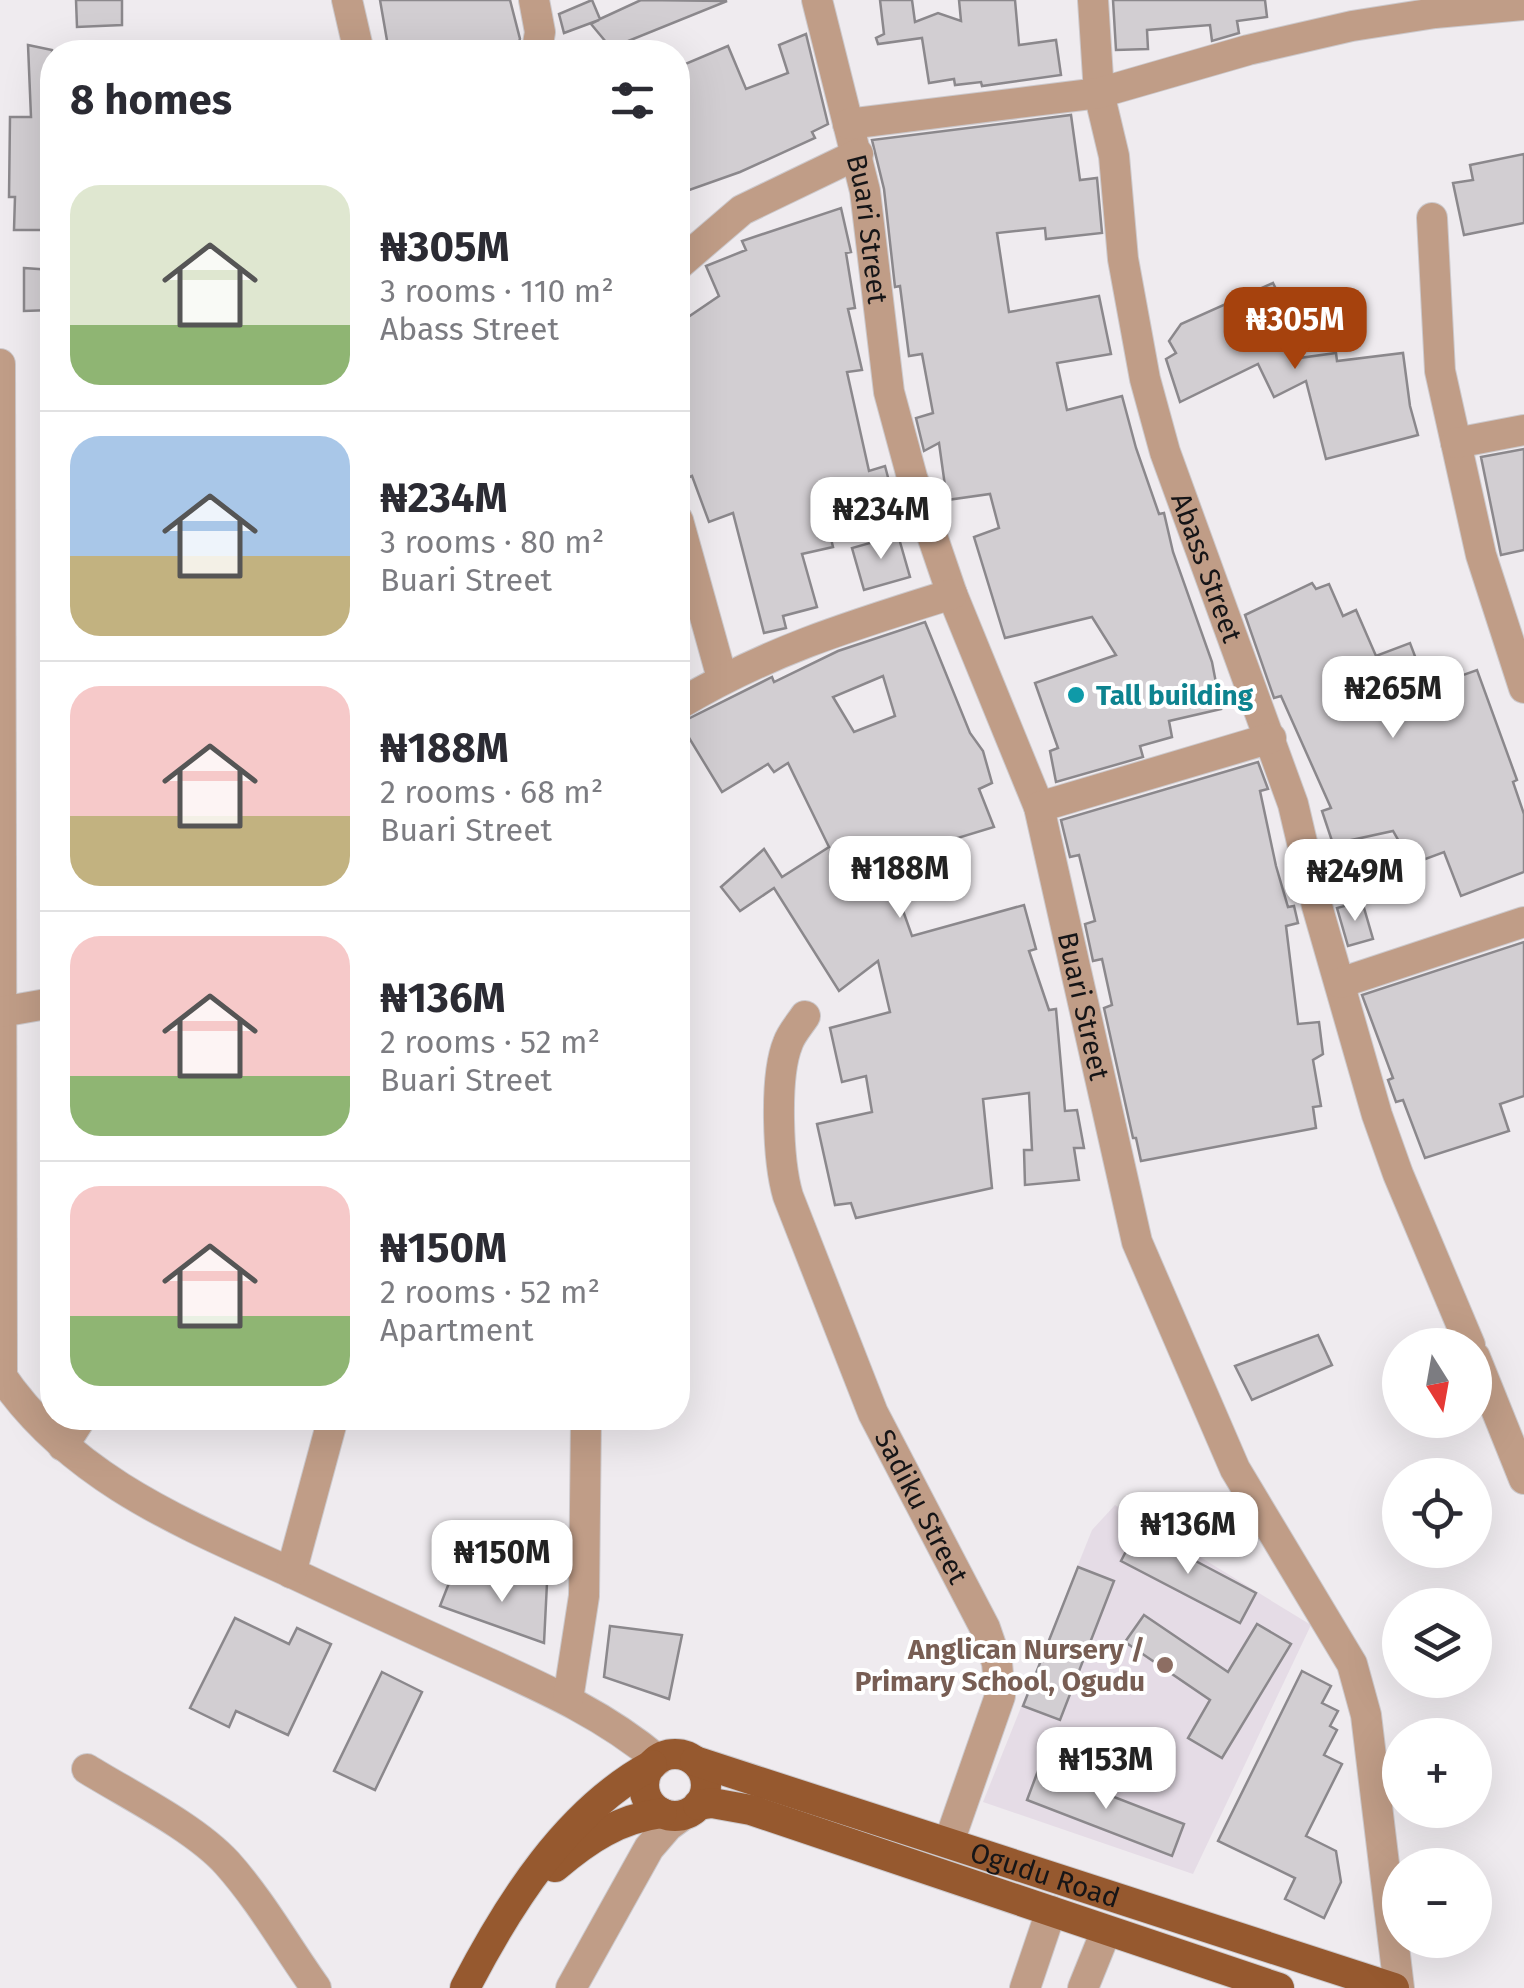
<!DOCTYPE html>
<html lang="en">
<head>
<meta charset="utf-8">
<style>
	:root { --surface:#fff; --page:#f7f7f7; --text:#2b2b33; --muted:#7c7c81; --line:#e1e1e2; --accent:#a6420d }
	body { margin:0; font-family:"Fira Sans",sans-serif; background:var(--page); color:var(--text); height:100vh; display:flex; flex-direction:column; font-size:38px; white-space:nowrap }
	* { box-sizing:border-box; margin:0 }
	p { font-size:32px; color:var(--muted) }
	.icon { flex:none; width:55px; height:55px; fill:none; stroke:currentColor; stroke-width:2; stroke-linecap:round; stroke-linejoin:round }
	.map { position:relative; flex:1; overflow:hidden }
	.sheet { position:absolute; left:40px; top:40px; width:650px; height:1390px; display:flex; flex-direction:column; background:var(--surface); border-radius:40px; box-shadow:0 10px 40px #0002 }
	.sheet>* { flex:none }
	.needle { width:65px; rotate:169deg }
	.buttons { position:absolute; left:1382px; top:1328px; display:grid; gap:20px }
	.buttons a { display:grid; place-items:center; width:110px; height:110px; border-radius:50%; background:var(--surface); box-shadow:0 10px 40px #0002; font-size:50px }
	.price { position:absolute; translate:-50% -85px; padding:0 22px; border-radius:20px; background:#fff; color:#222; font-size:32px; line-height:65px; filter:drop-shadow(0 2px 5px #0008) }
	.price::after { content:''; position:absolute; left:50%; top:60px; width:30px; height:22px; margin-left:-15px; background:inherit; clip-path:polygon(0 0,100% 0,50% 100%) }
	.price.on { background:var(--accent); color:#fff }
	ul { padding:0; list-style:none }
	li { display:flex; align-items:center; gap:30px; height:250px; padding:0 30px }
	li+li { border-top:2px solid var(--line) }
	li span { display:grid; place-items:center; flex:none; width:280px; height:200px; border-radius:30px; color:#555 }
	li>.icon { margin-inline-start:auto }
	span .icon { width:120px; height:120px; fill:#fffc; stroke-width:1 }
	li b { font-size:42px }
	h2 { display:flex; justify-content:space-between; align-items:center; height:120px; padding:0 30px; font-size:42px }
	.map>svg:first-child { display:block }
</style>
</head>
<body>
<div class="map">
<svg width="1524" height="1988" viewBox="0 0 1524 1988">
	<rect width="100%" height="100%" fill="#efebef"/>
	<!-- built -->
	<polygon fill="#e5dce6" points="1115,1505 1311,1625 1193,1874 983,1802 1092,1530"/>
	<!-- building -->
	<g fill="#d2ced2" stroke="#8b888c" stroke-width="2.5" fill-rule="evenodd">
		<polygon points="76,0 122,0 122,25 77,27"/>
		<polygon points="380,0 510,0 520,39 514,52 389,52"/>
		<polygon points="592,0 600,19 641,0 727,1 611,48 591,24 599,20 564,33 559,14"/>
		<polygon points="880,0 912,0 915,22 938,13 961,21 959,0 1015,0 1019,45 1056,40 1061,75 982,86 981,82 955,85 954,79 929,83 922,38 878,44 876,38 884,34"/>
		<polygon points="1113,0 1265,0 1267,17 1237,21 1239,33 1212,41 1210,25 1147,30 1148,49 1116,50"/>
		<polygon points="806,34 828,124 812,132 815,138 740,172 678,194 678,67 728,46 746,89 788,73 779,45"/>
		<polygon points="28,45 52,50 52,198 48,198 47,230 14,230 15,197 9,197 10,117 31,117"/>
		<polygon points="1071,115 1080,180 1097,178 1102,233 1046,239 1045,228 997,233 1009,312 1099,296 1111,354 1057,363 1067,410 1122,396 1136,448 1159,514 1164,513 1173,552 1212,662 1221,709 1169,721 1172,737 1140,746 1143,757 1056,782 1050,751 1058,748 1035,683 1116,655 1092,617 1005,638 974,537 999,528 990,494 947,500 939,443 924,451 916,418 933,413 922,354 909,356 900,286 895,287 884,189 872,140"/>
		<polygon points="1524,154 1524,223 1464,235 1453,183 1473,180 1470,165"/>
		<polygon points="841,208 851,252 846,253 855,308 848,309 862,370 847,372 869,471 885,466 894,500 826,518 833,547 802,554 817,607 783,616 786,628 764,633 733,513 709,522 692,476 682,480 678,464 678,324 719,296 706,266 746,250 742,241"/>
		<polygon points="24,268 52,270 52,310 24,311"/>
		<polygon points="1273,283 1284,305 1299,358 1336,353 1337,361 1403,353 1410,406 1418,435 1326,459 1306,381 1274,397 1258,364 1180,402 1166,359 1176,353 1169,341 1181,324"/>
		<polygon points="1524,449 1524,550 1501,555 1481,457"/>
		<polygon points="898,535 910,577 864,590 852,548"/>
		<polygon points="1312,583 1316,589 1329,584 1343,616 1356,610 1376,656 1410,643 1427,688 1477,670 1517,780 1513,782 1524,814 1524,872 1461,896 1444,852 1412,864 1393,831 1333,844 1322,811 1331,808 1281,696 1274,698 1245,615"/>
		<path d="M925 622 970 733 983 751 992 783 979 789 994 827 885 860 912 936 1024 905 1036 949 1029 951 1049 1010 1056 1009 1065 1111 1077 1110 1084 1148H1074L1079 1180 1025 1185 1024 1150H1032L1029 1093 983 1099 992 1188 856 1218 851 1203 835 1205 817 1124 872 1112 866 1076 842 1082 830 1028 890 1012 878 961 839 991 774 888 740 911 721 887 764 849 782 877 829 847 788 763 774 772 768 764 722 792 680 723 772 677 774 682 838 651ZM883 676 895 716 854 732 833 697Z"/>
		<polygon points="1258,762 1268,789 1260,791 1276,866 1288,907 1294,906 1298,923 1286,926 1298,1024 1319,1022 1323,1054 1313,1060 1321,1106 1313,1107 1316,1128 1141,1161 1136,1138 1133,1138 1104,1008 1112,1005 1102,959 1093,961 1085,924 1095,921 1079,855 1070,857 1061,820"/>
		<polygon points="1362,901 1373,939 1348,946 1337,908"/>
		<polygon points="1524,942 1524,1096 1500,1104 1509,1131 1425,1158 1403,1100 1396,1102 1388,1080 1393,1078 1362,995"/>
		<polygon points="1318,1335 1332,1365 1252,1400 1235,1366"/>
		<polygon points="1137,1530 1256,1593 1240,1623 1121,1561"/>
		<polygon points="1078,1567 1114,1581 1060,1720 1023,1706"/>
		<polygon points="449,1583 547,1583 544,1643 440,1606"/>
		<polygon points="1144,1615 1228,1672 1257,1624 1291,1644 1222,1758 1188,1738 1210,1700 1125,1642"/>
		<polygon points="235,1618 289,1644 297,1628 331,1644 288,1735 236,1711 229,1727 190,1708"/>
		<polygon points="610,1626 682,1635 669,1699 604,1677"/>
		<polygon points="1302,1671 1331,1686 1322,1703 1338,1711 1330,1726 1337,1730 1324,1755 1342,1764 1306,1836 1336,1851 1341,1882 1324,1918 1285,1899 1295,1878 1218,1841"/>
		<polygon points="382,1672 422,1692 375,1790 334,1771"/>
		<polygon points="1039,1768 1184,1824 1172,1856 1027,1800"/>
	</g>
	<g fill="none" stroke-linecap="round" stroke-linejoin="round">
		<!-- minor casing -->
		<g stroke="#ccc9cc" stroke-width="32">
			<g id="minor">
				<polyline points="347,0 359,52"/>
				<path id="s1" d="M817 0 865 191 889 392 912 477 952 594 1039 807 1137 1242 1235 1469 1352 1664 1366 1715 1399 1988"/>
				<path id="s2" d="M1093 0 1099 93 1114 156 1123 259 1145 379 1165 452 1293 804 1317 906 1377 1115 1398 1174 1470 1345"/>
				<polyline points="533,52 537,50 540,32 534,0"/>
				<polyline points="848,124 1099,93 1248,50 1352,26 1435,13 1524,5"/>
				<polyline points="1432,218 1440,371 1481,555 1524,688"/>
				<polyline points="678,265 742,210 858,154"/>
				<polyline points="0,364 2,1377"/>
				<polyline points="1456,443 1524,430"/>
				<polyline points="678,520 722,678"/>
				<path d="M678 705C767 651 853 625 952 594"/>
				<polyline points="1039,807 1271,738"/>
				<polyline points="1340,983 1524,922"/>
				<polyline points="1,1012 52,1003"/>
				<path id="s3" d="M805 1016C799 1025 791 1034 788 1043 774 1077 778 1162 788 1196L873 1413 985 1628 997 1663 1000 1696 949 1842"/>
				<polyline points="1475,1357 1524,1479"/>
				<path d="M0 1374C70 1478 182 1523 292 1573 356 1603 421 1633 486 1662 548 1690 606 1716 658 1760"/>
				<polyline points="63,1446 81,1418"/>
				<polyline points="291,1573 333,1418"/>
				<polyline points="568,1699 584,1596 586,1418"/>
				<path d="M87 1769C129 1795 194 1827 227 1863 261 1901 286 1946 316 1988"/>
				<polyline points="571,1988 649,1848 668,1826 683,1815"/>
				<polyline points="1025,1988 1051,1911"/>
				<polyline points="1083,1988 1106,1931"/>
			</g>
		</g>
		<!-- major casing -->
		<g stroke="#ccc9cc" stroke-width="32">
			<g id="major">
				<circle cx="675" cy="1785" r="31"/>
				<path id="s4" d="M695 1761 1394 1988"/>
				<polyline points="698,1805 712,1803 751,1810 1279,1988"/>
				<path d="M555 1867C588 1839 618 1819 662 1813"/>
				<path d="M465 1988C509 1903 567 1811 652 1765"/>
			</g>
		</g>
		<!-- minor -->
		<use href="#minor" stroke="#c09d87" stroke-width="30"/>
		<!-- major -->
		<use href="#major" stroke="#96592f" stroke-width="30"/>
	</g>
	<!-- markers -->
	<circle fill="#0f9aa8" stroke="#fff" stroke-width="4" cx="1076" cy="695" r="10"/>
	<circle fill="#8d6e63" stroke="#fff" stroke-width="4" cx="1165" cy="1665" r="10"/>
	<g text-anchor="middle" stroke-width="8" stroke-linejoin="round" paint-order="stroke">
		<!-- street labels -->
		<g font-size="28" fill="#161517" stroke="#fff">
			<text dy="10" stroke="none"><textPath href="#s1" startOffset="235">Buari Street</textPath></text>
			<text dy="10" stroke="none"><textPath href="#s2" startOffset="582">Abass Street</textPath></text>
			<text dy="10" stroke="none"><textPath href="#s1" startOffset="1045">Buari Street</textPath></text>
			<text dy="10" stroke="none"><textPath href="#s3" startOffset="525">Sadiku Street</textPath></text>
			<text dy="10" stroke="none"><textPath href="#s4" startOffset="368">Ogudu Road</textPath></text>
		</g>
		<!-- culture labels -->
		<g font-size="28" font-weight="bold" fill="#0d838f" stroke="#fff" text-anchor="start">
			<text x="1096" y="705">Tall building</text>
		</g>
		<!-- education labels -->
		<g font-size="28" font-weight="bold" fill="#785e54" stroke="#fff" text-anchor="end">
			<text x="1145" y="1659">Anglican Nursery /<tspan x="1145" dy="32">Primary School, Ogudu</tspan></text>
		</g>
	</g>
</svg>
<div class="buttons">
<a><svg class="needle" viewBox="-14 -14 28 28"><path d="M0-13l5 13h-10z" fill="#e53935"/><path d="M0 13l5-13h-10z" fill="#7c7c81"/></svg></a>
<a><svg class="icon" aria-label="locate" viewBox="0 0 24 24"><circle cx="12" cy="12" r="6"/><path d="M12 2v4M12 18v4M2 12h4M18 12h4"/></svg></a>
<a><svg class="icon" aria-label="layers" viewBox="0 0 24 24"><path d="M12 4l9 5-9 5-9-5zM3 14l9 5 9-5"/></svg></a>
<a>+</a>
<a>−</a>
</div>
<b class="price on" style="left:1295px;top:372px">₦305M</b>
<b class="price" style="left:881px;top:562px">₦234M</b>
<b class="price" style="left:1393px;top:741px">₦265M</b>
<b class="price" style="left:900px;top:921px">₦188M</b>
<b class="price" style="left:1355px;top:924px">₦249M</b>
<b class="price" style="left:1188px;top:1577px">₦136M</b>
<b class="price" style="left:502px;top:1605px">₦150M</b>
<b class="price" style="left:1106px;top:1812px">₦153M</b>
<section class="sheet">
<h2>8 homes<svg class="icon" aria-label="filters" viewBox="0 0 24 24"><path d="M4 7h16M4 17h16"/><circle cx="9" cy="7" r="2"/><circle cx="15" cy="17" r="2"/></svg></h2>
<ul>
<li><span style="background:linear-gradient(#dfe7d0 70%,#8fb573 0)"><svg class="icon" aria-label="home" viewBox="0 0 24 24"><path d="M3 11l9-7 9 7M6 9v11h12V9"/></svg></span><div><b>₦305M</b><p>3 rooms · 110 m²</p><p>Abass Street</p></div></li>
<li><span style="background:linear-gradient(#a9c7e8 60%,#c2b280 0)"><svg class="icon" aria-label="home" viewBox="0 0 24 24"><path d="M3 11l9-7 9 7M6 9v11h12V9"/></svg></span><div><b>₦234M</b><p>3 rooms · 80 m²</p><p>Buari Street</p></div></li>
<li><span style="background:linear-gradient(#f6c9c9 65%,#c2b280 0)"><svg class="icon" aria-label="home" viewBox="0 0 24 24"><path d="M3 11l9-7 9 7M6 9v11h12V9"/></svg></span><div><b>₦188M</b><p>2 rooms · 68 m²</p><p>Buari Street</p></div></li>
<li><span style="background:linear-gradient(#f6c9c9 70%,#8fb573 0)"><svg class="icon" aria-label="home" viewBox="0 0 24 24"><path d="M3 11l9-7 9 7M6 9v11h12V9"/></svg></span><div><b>₦136M</b><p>2 rooms · 52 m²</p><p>Buari Street</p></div></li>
<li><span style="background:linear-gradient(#f6c9c9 65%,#8fb573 0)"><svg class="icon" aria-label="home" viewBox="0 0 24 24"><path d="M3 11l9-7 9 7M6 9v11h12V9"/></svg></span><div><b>₦150M</b><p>2 rooms · 52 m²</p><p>Apartment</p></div></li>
</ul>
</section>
</div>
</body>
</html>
